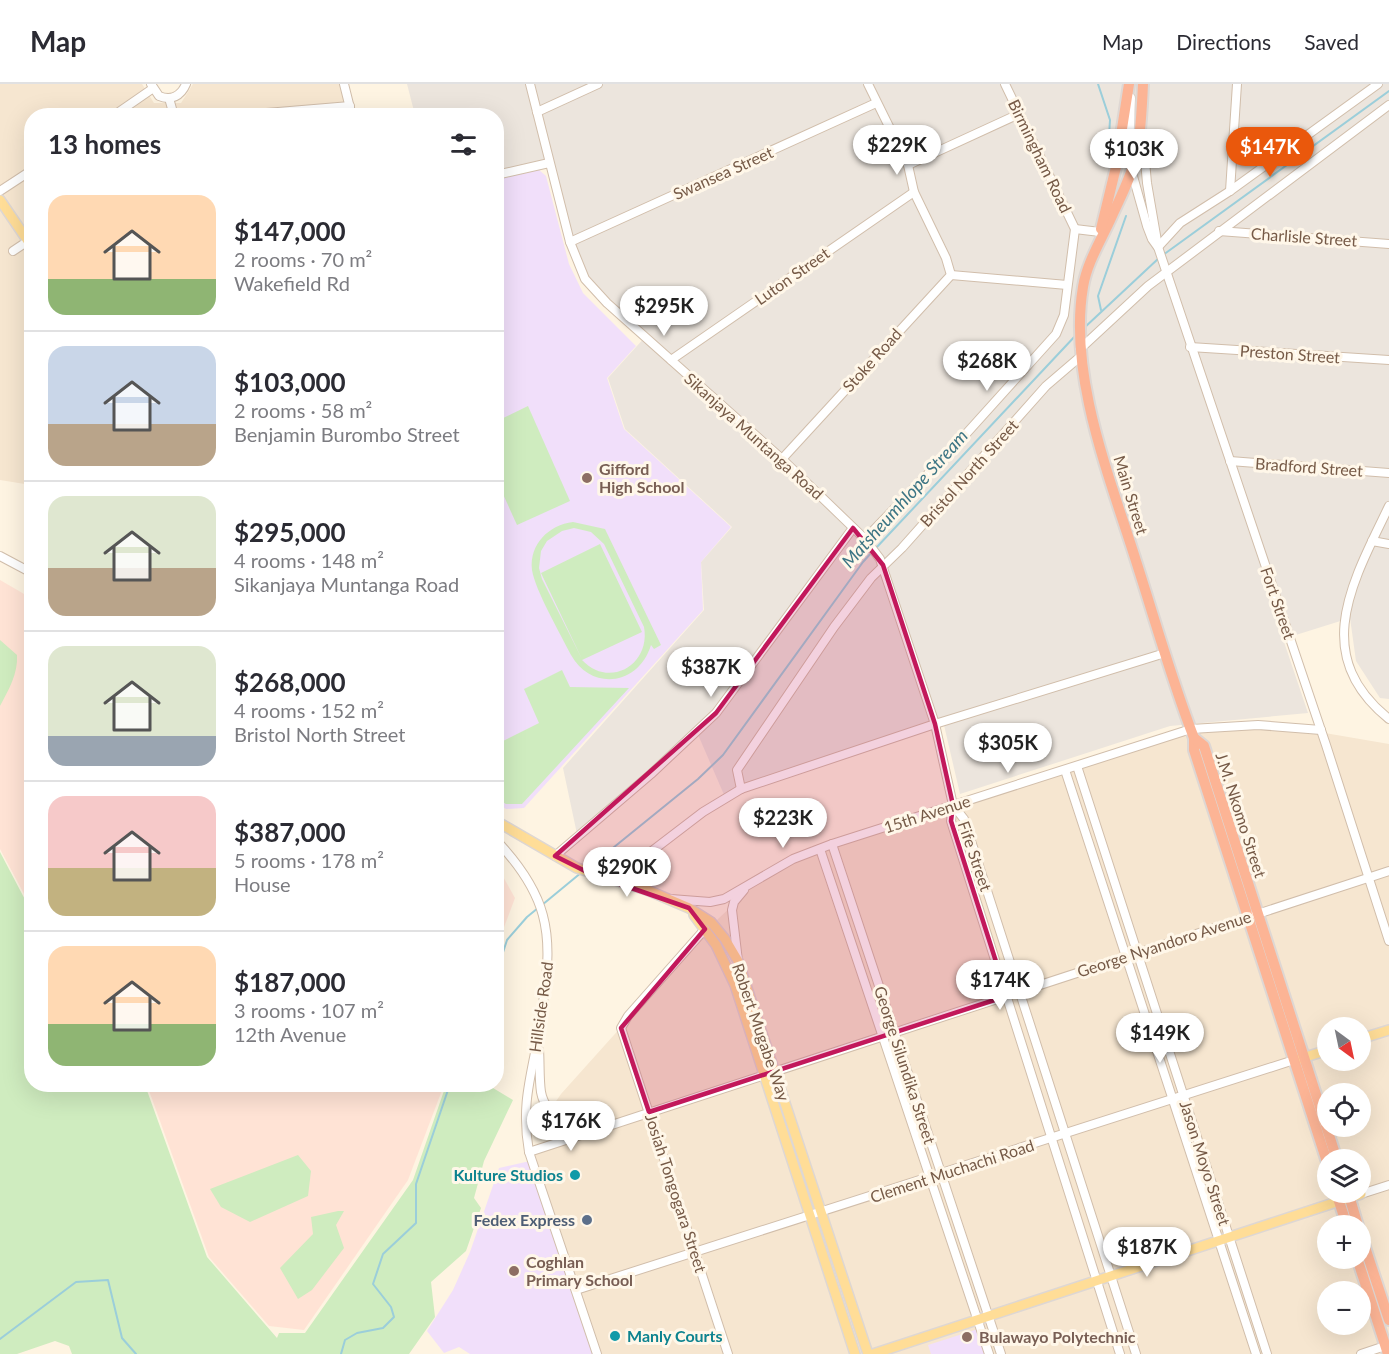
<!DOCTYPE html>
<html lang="en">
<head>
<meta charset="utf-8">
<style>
	:root { --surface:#fff; --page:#f7f7f7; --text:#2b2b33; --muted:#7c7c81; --line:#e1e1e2; --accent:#ea580c }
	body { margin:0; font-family:Lato,sans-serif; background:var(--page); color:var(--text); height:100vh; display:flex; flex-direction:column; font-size:22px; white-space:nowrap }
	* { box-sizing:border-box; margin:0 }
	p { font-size:20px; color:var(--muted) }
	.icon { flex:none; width:33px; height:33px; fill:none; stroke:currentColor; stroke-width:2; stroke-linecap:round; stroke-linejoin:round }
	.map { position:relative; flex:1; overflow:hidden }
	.side { position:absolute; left:24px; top:24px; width:480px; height:984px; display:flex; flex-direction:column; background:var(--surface); border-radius:24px; box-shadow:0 6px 24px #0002 }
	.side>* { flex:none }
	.needle { width:39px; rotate:147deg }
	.controls { position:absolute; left:1317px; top:933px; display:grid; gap:12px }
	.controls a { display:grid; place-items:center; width:54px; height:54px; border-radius:50%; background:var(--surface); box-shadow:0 6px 24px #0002; font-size:30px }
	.price { position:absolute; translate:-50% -51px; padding:0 14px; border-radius:21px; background:#fff; color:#222; font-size:20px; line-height:39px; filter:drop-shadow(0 2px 3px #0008) }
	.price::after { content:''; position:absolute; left:50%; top:36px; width:18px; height:14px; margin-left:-9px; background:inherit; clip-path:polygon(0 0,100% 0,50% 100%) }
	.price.selected { background:var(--accent); color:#fff }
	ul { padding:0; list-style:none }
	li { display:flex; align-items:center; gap:18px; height:150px; padding:0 24px }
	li+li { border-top:2px solid var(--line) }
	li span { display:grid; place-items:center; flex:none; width:168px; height:120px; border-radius:18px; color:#555 }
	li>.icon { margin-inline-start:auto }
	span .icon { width:72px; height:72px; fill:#fffc; stroke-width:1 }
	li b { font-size:26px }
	h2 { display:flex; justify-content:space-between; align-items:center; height:72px; padding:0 24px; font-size:26px }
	header { display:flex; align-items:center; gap:36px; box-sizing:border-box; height:84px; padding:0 30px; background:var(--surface); border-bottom:2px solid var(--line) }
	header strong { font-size:28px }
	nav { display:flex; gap:33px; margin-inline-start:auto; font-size:21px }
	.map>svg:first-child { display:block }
</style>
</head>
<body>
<header>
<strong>Map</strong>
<nav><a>Map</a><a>Directions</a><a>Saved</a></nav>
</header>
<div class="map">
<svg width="1389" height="1270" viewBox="0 0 1389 1270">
	<rect width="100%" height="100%" fill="#fef4e2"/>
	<!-- residential -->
	<g fill="#f6e6d0" fill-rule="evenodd">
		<polygon points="0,0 142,0 154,19 181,19 193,0 343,0 351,31 32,32 31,401 0,396"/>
		<path d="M1258 643 1319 648 1389 660V1270H600L533 1070 604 1040 577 1038 562 1031 552 1023 561 1010 718 835 752 803 794 778 842 760 1194 647ZM1328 944H1360V976H1328ZM1328 1010H1360V1042H1328ZM1328 1076H1360V1108H1328ZM1328 1142H1360V1174H1328ZM1328 1208H1360V1240H1328Z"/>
	</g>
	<!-- commercial -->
	<g fill="#ffe3d5">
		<polygon points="0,496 31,514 31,823 0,765"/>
		<polygon points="497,782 515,814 497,862"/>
		<polygon points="147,1001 444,1001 408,1096 304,1246 269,1242 209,1173"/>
	</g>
	<!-- industrial -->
	<polygon fill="#ece5dd" points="407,0 1389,0 1389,615 1380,614 1356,577 1350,534 1283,555 1308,629 1170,642 960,710 944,641 725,713 696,646 577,750 563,684 704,526 701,478 732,443 625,345 608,294 646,252 614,223 588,194 571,153 551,75 497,88 496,32 415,31"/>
	<!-- education -->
	<g fill="#f1dffa">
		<polygon points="539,86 546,92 569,180 583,209 636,262 607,294 624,345 731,443 701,478 703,526 524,724 506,725 497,719 497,95"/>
		<polygon points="530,1077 595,1270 470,1270 459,1263 444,1269 427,1247 453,1206 470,1168 499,1084"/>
		<polygon points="978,1245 986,1270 931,1270 928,1261"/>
	</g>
	<!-- green -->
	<g fill="#cfecbf" fill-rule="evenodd">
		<polygon points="528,322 570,417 517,441 497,397 497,337"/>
		<path d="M573 438 605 445 661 561 654 565 651 561C639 601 592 608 571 571 561 551 535 506 532 486 529 460 549 441 573 438ZM574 444 591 448 604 460 644 543C651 581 609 605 582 576L642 548 600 460 541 489 582 575 542 495 539 484 541 467 547 457 562 447Z"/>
		<path d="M0 556 17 571C18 590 9 605 0 622Z"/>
		<polygon points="562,586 570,603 629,604 522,720 506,720 497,715 497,660 539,639 524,605"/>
		<polygon points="0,768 31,827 32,1000 145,1001 207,1173 277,1254 279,1249 305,1249 413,1096 446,1001 488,1001 513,1016 484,1077 474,1114 481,1124 466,1167 431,1198 435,1233 409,1270 72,1270 69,1262 55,1257 17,1270 0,1270"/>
		<polygon points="298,1071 311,1087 308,1112 250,1138 221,1123 210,1105"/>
		<polygon points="338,1127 344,1127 336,1141 344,1164 312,1206 298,1215 280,1184 313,1150 311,1133"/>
	</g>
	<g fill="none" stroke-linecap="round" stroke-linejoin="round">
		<!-- stream -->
		<g stroke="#9bceda" stroke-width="2">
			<polyline points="1098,0 1110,36 1108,68"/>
			<polyline points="1163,171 1389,7"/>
			<polyline points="1101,226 1098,212 1126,132"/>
			<polyline points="1084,244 1159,174"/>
			<polyline points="876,464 1077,250"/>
			<polyline points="587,785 698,695 723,671 863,478 872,468"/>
			<polyline points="542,821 582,788"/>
			<polyline points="496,890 507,856 527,833 538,824"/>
			<polyline points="0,1255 76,1198 108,1196 122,1254 136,1270"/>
			<polyline points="341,1270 345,1256 357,1249 383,1244 394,1233 391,1223 373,1200 383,1170 416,1139 416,1100 450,1000"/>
		</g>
		<!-- minor casing -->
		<g stroke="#d1beab" stroke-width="10">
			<g id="minor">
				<path d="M151 0 159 12C171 17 181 12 186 0"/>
				<polyline points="344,0 352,32"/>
				<polyline points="530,0 570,158 585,195 607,219 782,375 865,455 880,475 935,640 953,721 951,737 1120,1270"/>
				<polyline points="1005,0 1075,145"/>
				<polyline points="169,14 174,32"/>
				<polyline points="1131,14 1129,69 1131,85 1147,142 1152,155 1157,162"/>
				<polyline points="537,28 598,0"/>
				<polyline points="113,32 152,5"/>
				<polyline points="230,32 350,22"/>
				<polyline points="1143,55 1147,99 1158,163 1326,661 1389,857"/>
				<polyline points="908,81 1019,30"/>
				<polyline points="496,91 549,79"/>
				<polyline points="0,107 32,86"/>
				<polyline points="1230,107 1237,0"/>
				<polyline points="1075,145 1100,148"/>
				<polyline points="1219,147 1389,160"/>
				<polyline points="570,158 876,19"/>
				<polyline points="1158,163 1180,139 1230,107 1378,0"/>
				<polyline points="13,167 28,157"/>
				<polyline points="951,191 1067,201"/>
				<polyline points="1190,263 1389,276"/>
				<polyline points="1080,265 1148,202 1389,21"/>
				<polyline points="671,276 914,108"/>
				<polyline points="782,375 951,191 946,174 914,108 908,81 868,0"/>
				<polyline points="1230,377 1389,389"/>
				<path d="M1389 422C1353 497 1309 571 1389 635"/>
				<polyline points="865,455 956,361 1056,250 1064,231 1075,145"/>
				<polyline points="1372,457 1389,460"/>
				<polyline points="0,472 32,489"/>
				<polyline points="1077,682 1267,1270"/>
				<polyline points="1065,686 1256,1270"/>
				<polyline points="741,705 737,686 834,543 871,494 902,464 1046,302 1081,272"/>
				<polyline points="953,721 964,735 1136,1270"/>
				<path d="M496 756C547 810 554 847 543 919 540 934 539 949 536 964 528 1003 522 1028 529 1068L597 1270"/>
				<polyline points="832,760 1001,1270"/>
				<polyline points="820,765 989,1270"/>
				<polyline points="555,772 651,690 716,629 853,444"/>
				<polyline points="627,800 638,780 652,767 703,728 741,705 935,640 1165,569"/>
				<polyline points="671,815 710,818 724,815 793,775 832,760 1191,645 1258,641 1321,646"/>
				<polyline points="705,845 628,932 621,944 728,1270"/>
				<polyline points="738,877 732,826 734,818 744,806"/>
				<path d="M539 966C540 979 539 994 541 1008 546 1036 576 1041 600 1043"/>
				<polyline points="529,1068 1389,787"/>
				<polyline points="1361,1110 1389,1101"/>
				<polyline points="576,1206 1294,976"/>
				<polyline points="1361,1270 1388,1261"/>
			</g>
		</g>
		<!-- major casing -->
		<g stroke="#ded7d3" stroke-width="12">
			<g id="major">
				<polyline points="0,116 32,163"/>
				<polyline points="496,737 577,784 647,806 689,824 711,838 725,855 738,877 868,1270"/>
				<polyline points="694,831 716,861 735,901 855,1270"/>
				<polyline points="1360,955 1389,946"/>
				<polyline points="1299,975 1328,966"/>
				<polyline points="873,1270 1361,1110"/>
			</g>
		</g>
		<!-- highway casing -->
		<g stroke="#ded7d3" stroke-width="14">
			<g id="highway">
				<path d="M1143 0C1142 23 1141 46 1137 68 1133 89 1121 112 1112 132 1102 155 1087 178 1083 203 1068 291 1110 394 1136 477 1155 536 1172 597 1194 654V666L1328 1081"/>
				<polyline points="1101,145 1116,83 1129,0"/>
				<polyline points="1194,654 1204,662 1337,1076"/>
				<polyline points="1336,1108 1347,1142"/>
				<polyline points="1348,1108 1358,1142"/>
				<polyline points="1360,1148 1389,1236"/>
				<polyline points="1357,1174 1388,1270"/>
			</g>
		</g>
		<!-- minor -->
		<use href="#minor" stroke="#fff" stroke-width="8"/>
		<!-- major -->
		<use href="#major" stroke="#ffdd97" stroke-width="9"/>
		<!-- highway -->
		<use href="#highway" stroke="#fcb495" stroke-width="10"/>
	</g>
	<!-- marked area -->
	<path fill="#c2185b" fill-opacity="0.2" stroke="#c2185b" stroke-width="4.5" stroke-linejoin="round" d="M853 444 883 481 935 640 953 721 951 737 1007 912 649 1028 621 944 705 845 689 824 591 790 555 772 716 629Z"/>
	<!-- markers -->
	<g fill="#8d6e63" stroke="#fff7e9" stroke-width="2">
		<circle cx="587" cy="394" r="6"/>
		<circle cx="514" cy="1187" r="6"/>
		<circle cx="967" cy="1253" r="6"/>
	</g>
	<g fill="#0f9aa8" stroke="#fff7e9" stroke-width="2">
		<circle cx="575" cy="1091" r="6"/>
		<circle cx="615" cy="1252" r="6"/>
	</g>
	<circle fill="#5c6f8a" stroke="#fff7e9" stroke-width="2" cx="587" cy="1136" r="6"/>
	<g text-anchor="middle" stroke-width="6" stroke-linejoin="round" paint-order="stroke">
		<!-- street labels -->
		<g font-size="16" fill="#765a47" stroke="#fff7e9">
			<text transform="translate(1040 72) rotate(64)" y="6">Birmingham Road</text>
			<text transform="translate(723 89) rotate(-24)" y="6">Swansea Street</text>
			<text transform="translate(1304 153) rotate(4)" y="6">Charlisle Street</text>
			<text transform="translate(792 192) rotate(-35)" y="6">Luton Street</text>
			<text transform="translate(1290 270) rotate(4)" y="6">Preston Street</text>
			<text transform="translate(872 276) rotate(-48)" y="6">Stoke Road</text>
			<text transform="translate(754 352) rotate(42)" y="6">Sikanjaya Muntanga Road</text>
			<text transform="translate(1309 383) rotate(4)" y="6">Bradford Street</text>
			<text transform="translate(969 389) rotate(-48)" y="6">Bristol North Street</text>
			<text transform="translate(1131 411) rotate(73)" y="6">Main Street</text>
			<text transform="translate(1278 519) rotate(71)" y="6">Fort Street</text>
			<text transform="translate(927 730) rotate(-18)" y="6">15th Avenue</text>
			<text transform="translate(1241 731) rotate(72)" y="6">J.M. Nkomo Street</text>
			<text transform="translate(975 772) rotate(71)" y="6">Fife Street</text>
			<text transform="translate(1164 860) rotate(-18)" y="6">George Nyandoro Avenue</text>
			<text transform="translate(541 923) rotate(-82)" y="6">Hillside Road</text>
			<text transform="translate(761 948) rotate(71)" y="6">Robert Mugabe Way</text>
			<text transform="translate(905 981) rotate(72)" y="6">George Silundika Street</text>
			<text transform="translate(1205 1079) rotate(72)" y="6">Jason Moyo Street</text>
			<text transform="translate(952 1087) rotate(-18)" y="6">Clement Muchachi Road</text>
			<text transform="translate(676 1109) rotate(72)" y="6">Josiah Tongogara Street</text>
		</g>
		<!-- education labels -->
		<g font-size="16" font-weight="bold" fill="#785e54" stroke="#fff7e9" text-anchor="start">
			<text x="599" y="391">Gifford<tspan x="599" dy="18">High School</tspan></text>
			<text x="526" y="1184">Coghlan<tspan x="526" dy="18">Primary School</tspan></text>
			<text x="979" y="1259">Bulawayo Polytechnic</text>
		</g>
		<!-- culture labels -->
		<g font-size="16" font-weight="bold" fill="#0d838f" stroke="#fff7e9" text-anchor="end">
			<text x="563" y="1097">Kulture Studios</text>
			<text x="627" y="1258" text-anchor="start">Manly Courts</text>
		</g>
		<!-- service labels -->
		<g font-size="16" font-weight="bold" fill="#4e5e75" stroke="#fff7e9" text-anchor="end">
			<text x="575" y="1142">Fedex Express</text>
		</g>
		<!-- water labels -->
		<g font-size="18" font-style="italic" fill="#3c7584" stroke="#fff7e9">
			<text transform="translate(905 415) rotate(-48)" y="6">Matsheumhlope Stream</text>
		</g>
	</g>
</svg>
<div class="controls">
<a><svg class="needle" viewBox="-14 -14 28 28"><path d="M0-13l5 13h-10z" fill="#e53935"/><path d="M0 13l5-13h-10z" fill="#7c7c81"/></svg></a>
<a><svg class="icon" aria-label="locate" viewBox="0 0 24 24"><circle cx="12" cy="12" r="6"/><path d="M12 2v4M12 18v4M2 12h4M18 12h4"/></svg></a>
<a><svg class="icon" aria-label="layers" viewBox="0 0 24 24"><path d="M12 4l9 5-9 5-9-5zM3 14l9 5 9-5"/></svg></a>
<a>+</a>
<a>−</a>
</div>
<b class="price" style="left:897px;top:92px">$229K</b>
<b class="price selected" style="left:1270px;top:94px">$147K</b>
<b class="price" style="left:1134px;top:96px">$103K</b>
<b class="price" style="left:664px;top:253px">$295K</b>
<b class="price" style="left:987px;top:308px">$268K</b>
<b class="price" style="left:711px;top:614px">$387K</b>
<b class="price" style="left:1008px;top:690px">$305K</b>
<b class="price" style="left:783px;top:765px">$223K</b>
<b class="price" style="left:627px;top:814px">$290K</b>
<b class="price" style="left:1000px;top:927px">$174K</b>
<b class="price" style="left:1160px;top:980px">$149K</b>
<b class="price" style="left:571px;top:1068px">$176K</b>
<b class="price" style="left:1147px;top:1194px">$187K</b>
<section class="side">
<h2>13 homes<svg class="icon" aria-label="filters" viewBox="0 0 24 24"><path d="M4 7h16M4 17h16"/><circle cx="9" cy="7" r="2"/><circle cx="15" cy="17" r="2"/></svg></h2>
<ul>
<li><span style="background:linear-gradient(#ffd9b3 70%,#8fb573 0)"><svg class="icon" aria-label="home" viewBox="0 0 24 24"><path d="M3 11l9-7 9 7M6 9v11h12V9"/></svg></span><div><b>$147,000</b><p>2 rooms · 70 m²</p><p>Wakefield Rd</p></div></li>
<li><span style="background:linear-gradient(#c9d6e8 65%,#b9a48a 0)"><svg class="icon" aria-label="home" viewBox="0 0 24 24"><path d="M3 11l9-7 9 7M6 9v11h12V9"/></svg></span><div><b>$103,000</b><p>2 rooms · 58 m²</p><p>Benjamin Burombo Street</p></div></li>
<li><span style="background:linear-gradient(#dfe7d0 60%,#b9a48a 0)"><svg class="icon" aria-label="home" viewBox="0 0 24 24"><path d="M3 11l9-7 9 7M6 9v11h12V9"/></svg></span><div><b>$295,000</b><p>4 rooms · 148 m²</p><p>Sikanjaya Muntanga Road</p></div></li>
<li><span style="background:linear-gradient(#dfe7d0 75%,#9aa5b1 0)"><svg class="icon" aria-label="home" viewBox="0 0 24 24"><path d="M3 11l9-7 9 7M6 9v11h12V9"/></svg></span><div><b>$268,000</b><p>4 rooms · 152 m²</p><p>Bristol North Street</p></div></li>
<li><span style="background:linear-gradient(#f6c9c9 60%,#c2b280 0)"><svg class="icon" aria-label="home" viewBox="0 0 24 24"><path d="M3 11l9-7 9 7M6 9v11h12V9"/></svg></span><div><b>$387,000</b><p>5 rooms · 178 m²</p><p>House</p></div></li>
<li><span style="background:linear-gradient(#ffd9b3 65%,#8fb573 0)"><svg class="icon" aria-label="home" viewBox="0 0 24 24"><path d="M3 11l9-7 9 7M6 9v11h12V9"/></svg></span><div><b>$187,000</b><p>3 rooms · 107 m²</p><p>12th Avenue</p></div></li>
</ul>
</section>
</div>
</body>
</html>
